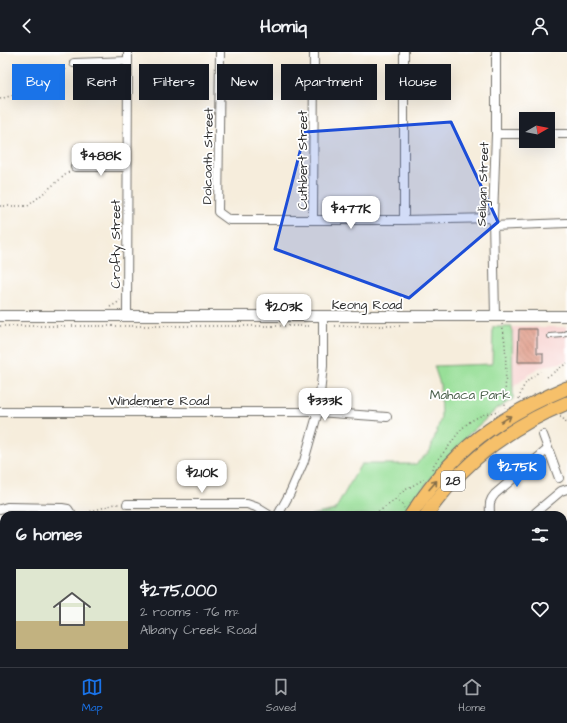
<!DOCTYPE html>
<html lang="en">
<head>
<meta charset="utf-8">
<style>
	:root { --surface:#171b24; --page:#20242c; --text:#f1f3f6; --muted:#9ea1a6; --line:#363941; --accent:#1a73e8 }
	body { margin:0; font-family:"Architects Daughter",sans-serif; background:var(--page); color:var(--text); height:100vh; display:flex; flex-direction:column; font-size:15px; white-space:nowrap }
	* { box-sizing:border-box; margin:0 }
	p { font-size:13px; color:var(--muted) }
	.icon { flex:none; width:22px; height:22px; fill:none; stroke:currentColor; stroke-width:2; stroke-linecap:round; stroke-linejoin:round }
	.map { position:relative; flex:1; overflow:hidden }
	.details { position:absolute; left:0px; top:459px; width:567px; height:156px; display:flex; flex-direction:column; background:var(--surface); border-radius:12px 12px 0 0; box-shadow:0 4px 16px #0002 }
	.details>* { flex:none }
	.banner { position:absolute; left:12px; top:12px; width:543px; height:36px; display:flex; gap:8px }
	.needle { width:26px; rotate:81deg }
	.buttons { position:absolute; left:519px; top:60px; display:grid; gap:8px }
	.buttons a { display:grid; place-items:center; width:36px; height:36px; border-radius:0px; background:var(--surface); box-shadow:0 4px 16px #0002; font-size:20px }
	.price { position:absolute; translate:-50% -34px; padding:0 9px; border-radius:8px; background:#fff; color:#222; font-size:13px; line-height:26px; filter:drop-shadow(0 1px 2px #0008) }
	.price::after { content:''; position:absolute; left:50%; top:24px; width:12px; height:9px; margin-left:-6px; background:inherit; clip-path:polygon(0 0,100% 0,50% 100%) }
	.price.active { background:var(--accent); color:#fff }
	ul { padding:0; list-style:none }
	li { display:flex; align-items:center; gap:12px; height:100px; padding:0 16px }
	li span { display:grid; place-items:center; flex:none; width:112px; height:80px; border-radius:0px; color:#555 }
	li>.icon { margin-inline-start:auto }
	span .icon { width:48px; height:48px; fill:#fffc; stroke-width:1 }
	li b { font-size:17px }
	h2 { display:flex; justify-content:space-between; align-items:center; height:48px; padding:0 16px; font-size:17px }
	.pill { padding:0 14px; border-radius:0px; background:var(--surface); box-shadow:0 4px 16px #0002; font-size:14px; line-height:36px }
	.pill.active { background:var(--accent); color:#fff }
	header { display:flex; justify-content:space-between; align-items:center; height:52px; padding:0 16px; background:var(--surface); font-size:18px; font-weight:700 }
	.dock { display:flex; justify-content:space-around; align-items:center; height:56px; border-top:1px solid var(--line); background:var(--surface); font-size:11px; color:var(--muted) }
	.dock a { display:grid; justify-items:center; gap:2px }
	.dock .active { color:var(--accent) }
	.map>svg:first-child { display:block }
</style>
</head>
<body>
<header><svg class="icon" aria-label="back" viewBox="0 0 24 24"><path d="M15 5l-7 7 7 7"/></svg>Homiq<svg class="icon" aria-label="person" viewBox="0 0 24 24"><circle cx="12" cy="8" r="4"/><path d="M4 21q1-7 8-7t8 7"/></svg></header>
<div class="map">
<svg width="567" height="615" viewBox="0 0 567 615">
	<defs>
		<pattern id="forest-firs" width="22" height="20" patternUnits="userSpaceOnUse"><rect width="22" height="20" fill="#7abe80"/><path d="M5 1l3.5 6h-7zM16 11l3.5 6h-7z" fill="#649b69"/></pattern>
		<pattern id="building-back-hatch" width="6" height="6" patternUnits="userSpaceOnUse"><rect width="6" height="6" fill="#e09c89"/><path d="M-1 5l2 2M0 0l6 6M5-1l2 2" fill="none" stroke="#b67f70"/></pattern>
	</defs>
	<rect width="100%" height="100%" fill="#fff"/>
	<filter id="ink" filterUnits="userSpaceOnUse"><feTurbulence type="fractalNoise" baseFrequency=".025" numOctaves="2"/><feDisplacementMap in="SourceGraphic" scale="8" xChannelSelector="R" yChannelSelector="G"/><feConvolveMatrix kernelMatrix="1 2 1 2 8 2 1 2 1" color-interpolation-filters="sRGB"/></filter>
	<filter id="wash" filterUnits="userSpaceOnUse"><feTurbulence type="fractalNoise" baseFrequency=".012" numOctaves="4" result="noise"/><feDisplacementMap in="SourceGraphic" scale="16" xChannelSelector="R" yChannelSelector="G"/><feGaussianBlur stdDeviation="0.9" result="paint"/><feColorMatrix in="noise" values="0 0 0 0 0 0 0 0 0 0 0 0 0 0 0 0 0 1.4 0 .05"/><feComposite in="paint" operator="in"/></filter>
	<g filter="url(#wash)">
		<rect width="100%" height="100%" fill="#f6eddc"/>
		<!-- built -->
		<polygon fill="#f7d0ce" points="512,275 567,275 567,309 538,316 512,336"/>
		<!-- forest -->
		<g fill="url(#forest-firs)" stroke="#527456">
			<polygon points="567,477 567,565 563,568 563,483"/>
			<polygon points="124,611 316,611 314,615 124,615"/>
		</g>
		<!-- park -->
		<polygon fill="#98df98" stroke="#628562" points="493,275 512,275 513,347 497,357 470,381 400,463 311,463 335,458 361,412 416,412 430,399 441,366 440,332 434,314 492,312"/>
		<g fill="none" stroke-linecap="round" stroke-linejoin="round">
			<!-- stream -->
			<g stroke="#6dc3ea" stroke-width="2.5">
				<polyline points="563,530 567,522"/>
				<polyline points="459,611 462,615"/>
				<polyline points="313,615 316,611"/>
				<polyline points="524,615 526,611"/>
			</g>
		</g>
		<g id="blocks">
			<!-- building -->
			<polygon fill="url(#building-back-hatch)" points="519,277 537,277 537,301 543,301 543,310 518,310"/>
		</g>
	</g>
	<g filter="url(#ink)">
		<use href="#blocks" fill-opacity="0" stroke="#726f69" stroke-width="1"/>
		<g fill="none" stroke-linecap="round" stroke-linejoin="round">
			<!-- service casing -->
			<g stroke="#726f69" stroke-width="6">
				<polyline id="service" points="550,284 563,283 567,281"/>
			</g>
			<!-- minor casing -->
			<g stroke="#726f69" stroke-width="10">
				<g id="minor">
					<polyline points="220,0 218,160 229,168 404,168 493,166"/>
					<polyline points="404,0 404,168"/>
					<polyline points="74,11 128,9"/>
					<polyline points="496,82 526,82"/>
					<polyline points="548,82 567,82"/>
					<polyline points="75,115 127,115"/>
					<polyline points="313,167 314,0"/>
					<polyline points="493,174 567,171"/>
					<polyline points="127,264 128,0"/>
					<polyline points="495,264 493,166 496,82 496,0"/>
					<polyline points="0,360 318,360 387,365"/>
					<polyline points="543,383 559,426"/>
					<polyline points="127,452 247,452 256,455 269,463"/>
					<polyline points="0,457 7,455 62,456 68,457 72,463"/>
					<polyline points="278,463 290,441 304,409 318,360 323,314 323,265"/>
					<path d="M490 463C490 453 488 450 495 442L548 397"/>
					<polyline points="534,463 536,460 561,439 567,437"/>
					<polyline points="0,556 4,570"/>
					<polyline points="115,611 116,615"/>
				</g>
			</g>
			<!-- tertiary casing -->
			<g stroke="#726f69" stroke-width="12">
				<polyline id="tertiary" points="0,264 567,264"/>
			</g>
			<!-- primary casing -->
			<g stroke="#726f69" stroke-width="15">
				<g id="primary">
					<path d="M411 463C432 431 457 400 489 378 513 361 540 347 567 336"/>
					<path d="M427 463C432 453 440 445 447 436 479 398 521 370 567 351"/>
					<polyline points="363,615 364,611"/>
					<polyline points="377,615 377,611"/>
				</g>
			</g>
			<!-- path -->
			<g stroke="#726f69" stroke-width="1.5" stroke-dasharray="1 3" stroke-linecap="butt">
				<polyline points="0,47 27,39 68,16"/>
				<polyline points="0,154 28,154 70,119"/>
				<polyline points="110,255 117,251 120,248"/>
				<path d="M502 272C508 300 505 328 505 356"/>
				<polyline points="0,274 311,274"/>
				<polyline points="335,274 403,274"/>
				<polyline points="547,325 567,311"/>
				<path d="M519 347C523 331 528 328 540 319"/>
				<polyline points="560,365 562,365 567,372"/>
				<path d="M432 417C436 407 443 402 449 394 453 389 456 383 460 379 470 367 484 361 499 359"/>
				<polyline points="395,448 401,451 404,456"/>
				<polyline points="79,463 115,452 120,452"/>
				<polyline points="371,463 381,458 395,448 402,440 424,427"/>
				<polyline points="6,611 6,615"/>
				<polyline points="8,615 21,613 25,611"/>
			</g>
			<!-- service -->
			<use href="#service" stroke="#fff" stroke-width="4"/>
			<!-- minor -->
			<use href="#minor" stroke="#fff" stroke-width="8"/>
			<!-- tertiary -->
			<use href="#tertiary" stroke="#fff" stroke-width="10"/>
			<!-- primary -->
			<use href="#primary" stroke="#f6c06b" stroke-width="13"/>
		</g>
		<!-- one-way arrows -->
		<defs><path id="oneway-shaft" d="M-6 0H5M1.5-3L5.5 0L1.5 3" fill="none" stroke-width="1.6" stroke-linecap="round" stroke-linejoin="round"/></defs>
		<g stroke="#866e48">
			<use href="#oneway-shaft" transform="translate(506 367) rotate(-32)"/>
			<use href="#oneway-shaft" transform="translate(433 433) rotate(-50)"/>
		</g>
	</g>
	<!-- marked area -->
	<path fill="#1d4ed8" fill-opacity="0.2" stroke="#1d4ed8" stroke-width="3" stroke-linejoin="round" d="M451 70 498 170 409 246 275 197 305 80Z"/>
	<g text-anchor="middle" stroke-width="3.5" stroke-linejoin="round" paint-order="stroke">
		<!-- shield labels -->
		<rect fill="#fff" stroke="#6b6b6b" stroke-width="1" x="441" y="419" width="24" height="20" rx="3"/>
		<g font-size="12" font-weight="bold" fill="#2b2b2b">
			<text x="453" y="433">28</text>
		</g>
		<!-- street labels -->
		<g font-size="13" fill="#2b2b2b" stroke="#fff">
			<text transform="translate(207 104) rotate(-89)" y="5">Dolcoath Street</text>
			<text transform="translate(302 108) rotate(-90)" y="5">Cuthbert Street</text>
			<text transform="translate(482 132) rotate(-88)" y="5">Seligan Street</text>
			<text transform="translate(115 192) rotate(-90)" y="5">Crofty Street</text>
			<text x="367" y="257">Keong Road</text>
			<text x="159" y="353">Windemere Road</text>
		</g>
		<!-- park labels -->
		<g font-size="13" fill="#4c614c" stroke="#fff">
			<text x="470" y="347">Mahaca Park</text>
		</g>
	</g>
</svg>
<div class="buttons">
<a><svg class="needle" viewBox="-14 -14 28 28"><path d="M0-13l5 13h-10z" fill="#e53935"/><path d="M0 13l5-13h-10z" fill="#9ea1a6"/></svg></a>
</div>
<b class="price" style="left:101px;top:125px">$488K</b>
<b class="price" style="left:351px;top:178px">$477K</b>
<b class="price" style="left:284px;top:276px">$203K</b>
<b class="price" style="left:325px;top:370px">$333K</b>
<b class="price active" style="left:517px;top:436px">$275K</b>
<b class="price" style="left:202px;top:442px">$210K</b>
<div class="banner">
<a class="pill active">Buy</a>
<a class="pill">Rent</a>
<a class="pill">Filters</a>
<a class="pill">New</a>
<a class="pill">Apartment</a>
<a class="pill">House</a>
</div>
<section class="details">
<h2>6 homes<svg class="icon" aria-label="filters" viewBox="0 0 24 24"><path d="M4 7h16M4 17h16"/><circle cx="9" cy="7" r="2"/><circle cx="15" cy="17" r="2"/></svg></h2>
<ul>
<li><span style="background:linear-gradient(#dfe7d0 65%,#c2b280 0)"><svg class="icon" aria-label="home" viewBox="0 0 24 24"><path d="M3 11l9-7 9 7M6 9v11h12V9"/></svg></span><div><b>$275,000</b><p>2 rooms · 76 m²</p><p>Albany Creek Road</p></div><svg class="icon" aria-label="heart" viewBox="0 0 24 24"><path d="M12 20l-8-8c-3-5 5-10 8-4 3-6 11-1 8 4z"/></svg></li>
</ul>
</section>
</div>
<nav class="dock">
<a class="active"><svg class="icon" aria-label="map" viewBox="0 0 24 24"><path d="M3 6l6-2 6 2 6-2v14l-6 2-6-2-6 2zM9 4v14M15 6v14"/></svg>Map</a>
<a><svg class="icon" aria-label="saved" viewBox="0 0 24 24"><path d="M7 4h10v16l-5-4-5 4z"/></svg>Saved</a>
<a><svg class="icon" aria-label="home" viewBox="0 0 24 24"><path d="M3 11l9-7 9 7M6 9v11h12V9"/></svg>Home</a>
</nav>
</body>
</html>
